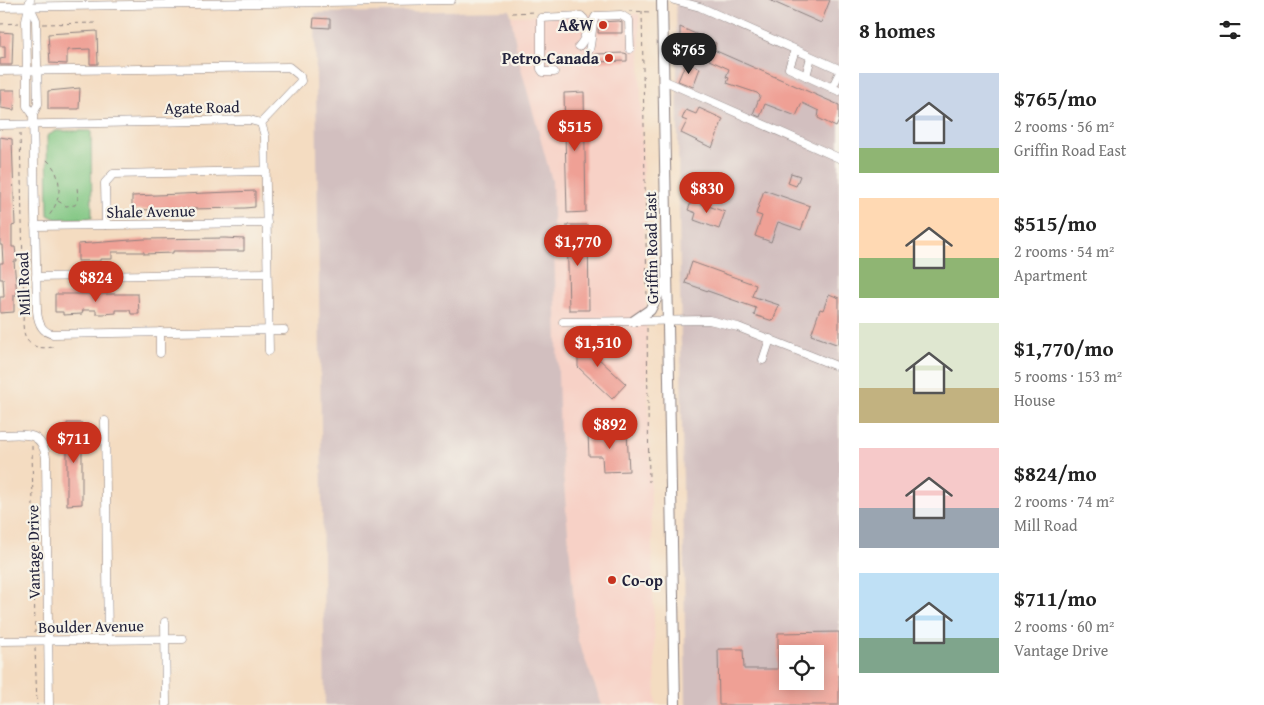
<!DOCTYPE html>
<html lang="en">
<head>
<meta charset="utf-8">
<style>
	:root { --surface:#fff; --page:#f6f6f6; --text:#222; --muted:#767676; --accent:#c8321e }
	body { margin:0; font-family:"Gentium Book Plus",serif; background:var(--page); color:var(--text); height:100vh; display:flex; flex-direction:column; font-size:19px; white-space:nowrap }
	* { box-sizing:border-box; margin:0 }
	p { font-size:16px; color:var(--muted) }
	.icon { flex:none; width:28px; height:28px; fill:none; stroke:currentColor; stroke-width:2; stroke-linecap:round; stroke-linejoin:round }
	.map { position:relative; flex:1; overflow:hidden }
	.panel { display:flex; flex-direction:column; background:var(--surface); width:425px }
	.panel>* { flex:none }
	.buttons { position:absolute; left:779px; top:645px; display:grid; gap:10px }
	.buttons a { display:grid; place-items:center; width:45px; height:45px; border-radius:0px; background:var(--surface); box-shadow:0 2px 12px #0003; font-size:25px }
	.price { position:absolute; translate:-50% -42px; padding:0 11px; border-radius:18px; background:var(--accent); color:#fff; font-size:16px; line-height:32px; filter:drop-shadow(0 1px 2px #0008) }
	.price::after { content:''; position:absolute; left:50%; top:30px; width:15px; height:11px; margin-left:-8px; background:inherit; clip-path:polygon(0 0,100% 0,50% 100%) }
	.price.active { background:#222; color:#fff }
	ul { padding:0; list-style:none }
	li { display:flex; align-items:center; gap:15px; height:125px; padding:0 20px }
	li span { display:grid; place-items:center; flex:none; width:140px; height:100px; border-radius:0px; color:#555 }
	li>.icon { margin-inline-start:auto }
	span .icon { width:60px; height:60px; fill:#fffc; stroke-width:1 }
	li b { font-size:21px }
	h2 { display:flex; justify-content:space-between; align-items:center; height:60px; padding:0 20px; font-size:21px }
	main { display:flex; flex:1; min-height:0 }
	.map>svg:first-child { display:block }
</style>
</head>
<body>
<main>
<div class="map">
<svg width="839" height="705" viewBox="0 0 839 705">
	<rect width="100%" height="100%" fill="#f7f3e8"/>
	<filter id="ink" filterUnits="userSpaceOnUse"><feTurbulence type="fractalNoise" baseFrequency=".02" numOctaves="2"/><feDisplacementMap in="SourceGraphic" scale="10" xChannelSelector="R" yChannelSelector="G"/><feConvolveMatrix kernelMatrix="1 2 1 2 8 2 1 2 1" color-interpolation-filters="sRGB"/></filter>
	<filter id="wash" filterUnits="userSpaceOnUse"><feTurbulence type="fractalNoise" baseFrequency=".0096" numOctaves="4" result="noise"/><feDisplacementMap in="SourceGraphic" scale="20" xChannelSelector="R" yChannelSelector="G"/><feGaussianBlur stdDeviation="1.12" result="paint"/><feColorMatrix in="noise" values="0 0 0 0 0 0 0 0 0 0 0 0 0 0 0 0 0 1.4 0 .05"/><feComposite in="paint" operator="in"/></filter>
	<g filter="url(#wash)">
		<rect width="100%" height="100%" fill="#f4dcc1"/>
		<!-- built -->
		<polygon fill="#f7d1c6" points="639,14 656,705 602,705 577,638 560,438 518,57 511,16"/>
		<!-- industrial -->
		<g fill="#d2bfbf" fill-rule="evenodd">
			<path d="M676 0H839V705H686ZM788 654H815V681H788Z"/>
			<polygon points="510,10 518,57 552,181 560,438 577,638 602,705 325,705 315,13"/>
		</g>
		<!-- green -->
		<polygon fill="#80c682" stroke="#51745e" points="56,131 91,131 92,218 56,219 48,215 47,136"/>
		<g id="blocks">
			<!-- building -->
			<g fill="#efa095" fill-rule="evenodd">
				<polygon points="769,0 830,0 821,23"/>
				<polygon points="314,18 330,19 330,28 313,27"/>
				<polygon points="619,21 622,22 622,33 598,33 599,22"/>
				<polygon points="680,27 716,43 714,50 839,105 839,121 836,127 818,118 819,111 802,103 796,116 765,104 760,117 753,114 760,96 757,93 727,83 729,78 726,77 729,69 709,60 712,52 699,47 695,54 689,51 693,44 680,38"/>
				<polygon points="97,31 98,64 90,64 90,49 67,50 67,64 50,63 48,34"/>
				<polygon points="0,32 13,33 12,65 0,65 0,59 5,58 5,46 0,46"/>
				<polygon points="624,53 627,54 627,61 595,62 591,58 595,54"/>
				<polygon points="686,62 700,68 693,87 678,81"/>
				<polygon points="80,88 79,109 48,109 48,91"/>
				<polygon points="0,90 15,90 14,110 1,108"/>
				<polygon points="584,92 586,212 567,213 564,93"/>
				<polygon points="699,108 723,119 712,148 681,133 687,121 682,119 686,110 696,114"/>
				<polygon points="0,137 12,139 15,225 12,226 12,247 15,247 17,261 14,261 17,295 14,295 14,312 0,313 0,297 4,297 3,279 0,279 0,263 3,263 2,245 0,245"/>
				<polygon points="791,173 800,176 796,186 788,183"/>
				<polygon points="764,190 810,206 801,230 778,222 771,242 755,236 762,216 756,214"/>
				<polygon points="255,191 255,207 245,208 132,210 132,196"/>
				<polygon points="692,200 725,212 719,229 694,220 696,213 688,210"/>
				<polygon points="567,225 588,225 589,310 569,310"/>
				<polygon points="225,238 244,239 244,251 173,251 173,253 144,254 144,252 112,252 112,259 100,259 100,261 78,261 78,244 144,239"/>
				<polygon points="692,262 756,285 752,296 779,305 773,321 754,315 756,308 685,283"/>
				<polygon points="55,294 138,294 139,314 131,314 130,310 116,310 116,313 103,314 96,314 96,310 83,310 82,314 63,315 63,312 55,312"/>
				<polygon points="829,294 839,298 839,345 811,335 820,309 823,310"/>
				<polygon points="578,338 598,338 598,358 626,384 612,399 578,367"/>
				<polygon points="67,423 82,423 82,504 67,505"/>
				<polygon points="627,432 629,471 603,472 602,456 589,456 588,433"/>
				<path d="M839 632V705H719L718 649H743L744 669H778V633ZM788 654H815V681H788Z"/>
			</g>
		</g>
	</g>
	<g filter="url(#ink)">
		<use href="#blocks" fill-opacity="0" stroke="#8b7f7e" stroke-width="1"/>
		<g fill="none" stroke-linecap="round" stroke-linejoin="round">
			<!-- minor casing -->
			<g stroke="#8b7f7e" stroke-width="9">
				<g id="minor">
					<polyline points="30,0 26,21 27,70 27,106 33,114"/>
					<polyline points="674,0 700,7 839,69"/>
					<polyline points="0,7 451,0"/>
					<path d="M30 7 36 20 38 104 33 114 37 311C38 322 41 332 53 334L284 330"/>
					<path d="M589 50C592 41 591 21 596 16L621 15 629 20 630 49"/>
					<polyline points="795,50 789,68 839,91"/>
					<polyline points="0,71 289,67 300,76 301,81 261,123"/>
					<path d="M554 72H543L541 69V18L581 16 584 19C588 28 586 39 579 46"/>
					<polyline points="806,76 811,57"/>
					<polyline points="663,80 839,158"/>
					<polyline points="832,88 839,74"/>
					<polyline points="0,125 250,120 261,123 265,136 269,351"/>
					<polyline points="106,225 105,183 113,174 266,171"/>
					<polyline points="35,226 267,223"/>
					<polyline points="36,277 267,273"/>
					<polyline points="563,322 709,320 738,327 839,367"/>
					<polyline points="160,332 160,353"/>
					<polyline points="763,360 770,339"/>
					<polyline points="105,421 108,640"/>
					<path d="M0 435C23 435 41 429 46 457L49 705"/>
					<polyline points="165,622 166,705"/>
					<polyline points="0,641 183,639"/>
				</g>
			</g>
			<!-- major casing -->
			<g stroke="#8b7f7e" stroke-width="12">
				<g id="major">
					<polyline points="662,0 675,705"/>
					<polyline points="634,321 650,310 664,283"/>
				</g>
			</g>
			<!-- path -->
			<g stroke="#8b7f7e" stroke-width="1" stroke-dasharray="4 4" stroke-linecap="butt">
				<polyline points="629,11 651,12"/>
				<polyline points="642,11 647,296"/>
				<polyline points="512,13 535,12"/>
				<polyline points="0,24 19,23"/>
				<polyline points="43,24 98,23"/>
				<path d="M20 133 24 310C21 333 24 352 53 347"/>
				<path d="M47 160C64 176 62 200 48 217"/>
				<polyline points="58,201 66,206 75,205 78,199 77,186"/>
				<polyline points="647,328 649,482"/>
				<polyline points="32,446 35,632"/>
				<polyline points="35,648 37,705"/>
			</g>
			<!-- minor -->
			<use href="#minor" stroke="#fff" stroke-width="8"/>
			<!-- major -->
			<use href="#major" stroke="#fff" stroke-width="10"/>
		</g>
	</g>
	<!-- markers -->
	<g fill="#c8321e" stroke="#f7f3e8" stroke-width="2">
		<circle cx="603" cy="25" r="5"/>
		<circle cx="609" cy="58" r="5"/>
		<circle cx="612" cy="580" r="5"/>
	</g>
	<g text-anchor="middle" stroke-width="4.5" stroke-linejoin="round" paint-order="stroke">
		<!-- poi labels -->
		<g font-size="16" font-weight="bold" fill="#22223b" stroke="#f7f3e8" text-anchor="end">
			<text x="593" y="31">A&amp;W</text>
			<text x="599" y="64">Petro-Canada</text>
			<text x="622" y="586" text-anchor="start">Co-op</text>
		</g>
		<!-- street labels -->
		<g font-size="16" fill="#22223b" stroke="#f7f3e8">
			<text transform="translate(202 107) rotate(-1)" y="6">Agate Road</text>
			<text transform="translate(151 211) rotate(-1)" y="6">Shale Avenue</text>
			<text transform="translate(651 248) rotate(-91)" y="6">Griffin Road East</text>
			<text transform="translate(23 284) rotate(-92)" y="6">Mill Road</text>
			<text transform="translate(33 552) rotate(-91)" y="6">Vantage Drive</text>
			<text transform="translate(91 626) rotate(-1)" y="6">Boulder Avenue</text>
		</g>
	</g>
</svg>
<div class="buttons">
<a><svg class="icon" aria-label="locate" viewBox="0 0 24 24"><circle cx="12" cy="12" r="6"/><path d="M12 2v4M12 18v4M2 12h4M18 12h4"/></svg></a>
</div>
<b class="price active" style="left:689px;top:75px">$765</b>
<b class="price" style="left:575px;top:152px">$515</b>
<b class="price" style="left:707px;top:214px">$830</b>
<b class="price" style="left:578px;top:267px">$1,770</b>
<b class="price" style="left:96px;top:303px">$824</b>
<b class="price" style="left:598px;top:368px">$1,510</b>
<b class="price" style="left:610px;top:450px">$892</b>
<b class="price" style="left:74px;top:464px">$711</b>
</div>
<section class="panel">
<h2>8 homes<svg class="icon" aria-label="filters" viewBox="0 0 24 24"><path d="M4 7h16M4 17h16"/><circle cx="9" cy="7" r="2"/><circle cx="15" cy="17" r="2"/></svg></h2>
<ul>
<li><span style="background:linear-gradient(#c9d6e8 75%,#8fb573 0)"><svg class="icon" aria-label="home" viewBox="0 0 24 24"><path d="M3 11l9-7 9 7M6 9v11h12V9"/></svg></span><div><b>$765/mo</b><p>2 rooms · 56 m²</p><p>Griffin Road East</p></div></li>
<li><span style="background:linear-gradient(#ffd9b3 60%,#8fb573 0)"><svg class="icon" aria-label="home" viewBox="0 0 24 24"><path d="M3 11l9-7 9 7M6 9v11h12V9"/></svg></span><div><b>$515/mo</b><p>2 rooms · 54 m²</p><p>Apartment</p></div></li>
<li><span style="background:linear-gradient(#dfe7d0 65%,#c2b280 0)"><svg class="icon" aria-label="home" viewBox="0 0 24 24"><path d="M3 11l9-7 9 7M6 9v11h12V9"/></svg></span><div><b>$1,770/mo</b><p>5 rooms · 153 m²</p><p>House</p></div></li>
<li><span style="background:linear-gradient(#f6c9c9 60%,#9aa5b1 0)"><svg class="icon" aria-label="home" viewBox="0 0 24 24"><path d="M3 11l9-7 9 7M6 9v11h12V9"/></svg></span><div><b>$824/mo</b><p>2 rooms · 74 m²</p><p>Mill Road</p></div></li>
<li><span style="background:linear-gradient(#bfe0f5 65%,#7fa58c 0)"><svg class="icon" aria-label="home" viewBox="0 0 24 24"><path d="M3 11l9-7 9 7M6 9v11h12V9"/></svg></span><div><b>$711/mo</b><p>2 rooms · 60 m²</p><p>Vantage Drive</p></div></li>
</ul>
</section>
</main>
</body>
</html>
